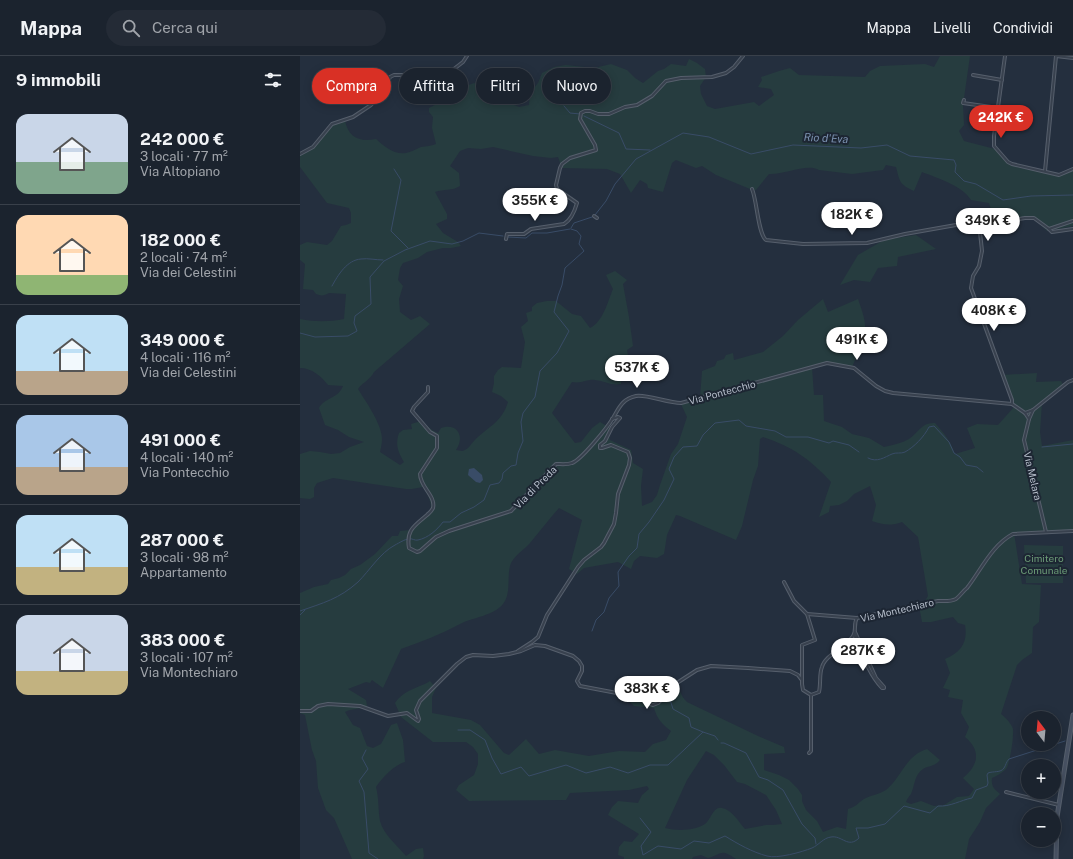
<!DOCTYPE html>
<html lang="it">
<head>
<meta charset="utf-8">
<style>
	:root { --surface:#1b232e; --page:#242b36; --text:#f1f3f6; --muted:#a0a4aa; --line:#39404a; --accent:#d93025 }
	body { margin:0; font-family:"Public Sans",sans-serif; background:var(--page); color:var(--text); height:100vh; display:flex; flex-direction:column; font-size:15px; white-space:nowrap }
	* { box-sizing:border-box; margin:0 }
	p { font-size:13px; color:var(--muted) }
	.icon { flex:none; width:22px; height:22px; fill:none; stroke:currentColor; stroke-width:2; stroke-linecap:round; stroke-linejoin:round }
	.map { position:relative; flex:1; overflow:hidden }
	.panel { display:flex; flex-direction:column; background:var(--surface); width:300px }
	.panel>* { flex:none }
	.hud { position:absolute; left:12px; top:12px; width:380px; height:36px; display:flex; gap:8px }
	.needle { width:26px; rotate:344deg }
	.tools { position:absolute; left:721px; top:655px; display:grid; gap:8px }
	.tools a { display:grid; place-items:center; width:40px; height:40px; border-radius:50%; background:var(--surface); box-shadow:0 2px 10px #0003,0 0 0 1px var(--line); font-size:20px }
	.price { position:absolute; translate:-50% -34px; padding:0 9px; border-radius:14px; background:#fff; color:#222; font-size:13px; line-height:26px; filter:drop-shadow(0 1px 2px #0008) }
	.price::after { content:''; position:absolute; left:50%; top:24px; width:12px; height:9px; margin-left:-6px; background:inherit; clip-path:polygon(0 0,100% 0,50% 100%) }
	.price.selected { background:var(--accent); color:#fff }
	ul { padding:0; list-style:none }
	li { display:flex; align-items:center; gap:12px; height:100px; padding:0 16px }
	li+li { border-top:1px solid var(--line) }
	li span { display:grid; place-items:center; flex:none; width:112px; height:80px; border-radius:12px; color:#555 }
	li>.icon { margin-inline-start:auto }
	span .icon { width:48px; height:48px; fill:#fffc; stroke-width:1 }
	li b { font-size:17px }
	h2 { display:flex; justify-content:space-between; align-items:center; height:48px; padding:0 16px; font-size:17px }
	.chip { padding:0 14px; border-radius:18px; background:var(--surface); box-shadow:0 2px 10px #0003,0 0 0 1px var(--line); font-size:14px; line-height:36px }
	.chip.selected { background:var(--accent); color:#fff }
	header { display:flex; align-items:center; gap:24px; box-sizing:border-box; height:56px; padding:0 20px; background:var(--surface); border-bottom:1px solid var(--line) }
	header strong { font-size:19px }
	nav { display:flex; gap:22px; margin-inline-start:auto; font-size:14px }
	.search { width:280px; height:36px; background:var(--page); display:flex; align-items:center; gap:10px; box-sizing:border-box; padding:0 14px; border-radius:22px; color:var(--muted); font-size:15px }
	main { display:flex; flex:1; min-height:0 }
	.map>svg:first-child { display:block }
</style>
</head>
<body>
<header>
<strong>Mappa</strong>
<div class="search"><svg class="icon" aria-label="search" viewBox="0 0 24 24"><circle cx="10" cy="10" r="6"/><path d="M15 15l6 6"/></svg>Cerca qui</div>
<nav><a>Mappa</a><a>Livelli</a><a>Condividi</a></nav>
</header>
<main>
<section class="panel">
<h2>9 immobili<svg class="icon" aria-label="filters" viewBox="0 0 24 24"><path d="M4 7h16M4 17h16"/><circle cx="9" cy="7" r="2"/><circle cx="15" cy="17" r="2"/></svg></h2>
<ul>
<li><span style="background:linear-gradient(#c9d6e8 60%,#7fa58c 0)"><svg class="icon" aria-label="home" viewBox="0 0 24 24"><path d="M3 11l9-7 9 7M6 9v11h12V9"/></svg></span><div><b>242 000 €</b><p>3 locali · 77 m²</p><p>Via Altopiano</p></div></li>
<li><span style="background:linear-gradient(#ffd9b3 75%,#8fb573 0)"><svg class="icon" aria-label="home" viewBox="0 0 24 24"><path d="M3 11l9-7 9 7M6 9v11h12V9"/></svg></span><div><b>182 000 €</b><p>2 locali · 74 m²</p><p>Via dei Celestini</p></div></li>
<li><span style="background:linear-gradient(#bfe0f5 70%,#b9a48a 0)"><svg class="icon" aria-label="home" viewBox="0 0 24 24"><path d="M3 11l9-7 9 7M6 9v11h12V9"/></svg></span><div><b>349 000 €</b><p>4 locali · 116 m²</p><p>Via dei Celestini</p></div></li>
<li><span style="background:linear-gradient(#a9c7e8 65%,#b9a48a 0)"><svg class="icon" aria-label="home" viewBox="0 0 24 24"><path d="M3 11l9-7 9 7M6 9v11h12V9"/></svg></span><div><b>491 000 €</b><p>4 locali · 140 m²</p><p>Via Pontecchio</p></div></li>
<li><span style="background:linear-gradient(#bfe0f5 65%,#c2b280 0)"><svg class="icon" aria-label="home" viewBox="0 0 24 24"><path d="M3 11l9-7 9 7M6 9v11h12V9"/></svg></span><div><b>287 000 €</b><p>3 locali · 98 m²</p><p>Appartamento</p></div></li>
<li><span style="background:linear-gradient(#c9d6e8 70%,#c2b280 0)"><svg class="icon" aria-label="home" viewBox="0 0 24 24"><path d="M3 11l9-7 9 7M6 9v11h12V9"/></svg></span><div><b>383 000 €</b><p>3 locali · 107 m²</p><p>Via Montechiaro</p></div></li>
</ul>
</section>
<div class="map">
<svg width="773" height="803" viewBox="0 0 773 803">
	<rect width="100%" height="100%" fill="#242f3e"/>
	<!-- green -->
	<g fill="#263c3f" fill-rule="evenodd">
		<path d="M640 0H670L663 49 664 69 659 75 664 85 695 93 708 107 720 112 761 119 773 113V170L747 175 737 165 730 162 695 167 689 147 671 144C663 130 637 122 622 116L614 135C599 128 600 126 596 111L586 109 583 114 552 118 519 114C507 107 484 119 469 118L456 134 450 133 416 119 402 110 396 112 376 104 372 107 363 136 348 132 347 128 340 124 331 137 320 118 307 113 262 112 258 101 251 102 233 100 193 91 181 93 168 92 160 95 150 110 159 117 160 130C152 135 144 133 135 136L147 158V163L136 168 143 177 158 186 161 190 151 192H143L127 196 118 202 103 207 100 212 98 224 103 230 99 243 100 256 111 264 120 260 130 268 74 316C70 324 63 326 58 333 66 346 82 368 82 383 82 387 81 392 80 396L100 409 104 406C98 396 95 389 99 377L103 374 112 373 111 368 121 365 132 374 138 377 141 372C158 366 165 381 156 394 158 394 160 395 162 395 168 394 170 389 174 385 188 370 201 368 208 346L201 340 192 336 194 327V320L198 314 202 311 221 312 225 286 221 271 228 265 226 257 232 255V251L237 247 247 245H256L272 258 281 260 290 272C303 266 308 245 313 233L306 219 315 215 327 224 323 228 329 261 333 290 327 294 329 305 322 319 321 328C311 330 305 325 295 324 287 323 282 328 272 326L252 357 275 387 281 386 292 372 300 366 312 373 309 380 310 384 331 394 333 407 343 413 341 430 342 450 352 446 357 439 360 429 371 398 378 388 387 361 381 348 400 342 402 315 415 310 417 305 424 303 426 299 433 297 434 304 463 296 483 280 498 264 523 243 528 256 558 243C561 252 566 264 565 274 565 287 557 299 552 311 536 308 528 306 512 311L514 339H523L524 365 542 371 552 378 569 382 584 391C593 389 602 387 609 383 619 376 622 366 635 367 644 377 651 386 655 398L675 392 667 372 677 368 698 369 714 351 703 319 737 317 736 326 761 325 764 330 742 346 740 376 742 390 773 384V474L714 477 722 528 741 529 739 566 733 571 732 597 722 604 717 609 701 658C706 662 711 667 713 673 714 680 710 708 706 713 702 717 697 720 692 722 691 730 694 733 700 738L686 752 680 766 669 783 665 803H436C420 792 423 798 408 802L401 799 393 801 392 803H324V801L318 799 319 791 324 785 332 786 339 778 308 759 312 751 318 745 338 747 342 739 349 733 347 730 329 734 270 737 266 744 169 745 156 734 159 729 174 719 178 708V698L173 691 166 686H133L101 661 95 647C105 633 117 633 130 625L136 632 132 641V657L171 664 180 669 204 697 209 699 226 683 239 698 255 694 289 700 319 695 345 696 353 688 366 684 371 675C362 668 357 663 354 652L334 650 325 641 326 637 348 642 350 635 343 631 351 626 379 624C379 634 380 639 387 646L458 680 484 691 485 697 464 698V714L479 719 489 724 498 733 502 739V745L506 754 517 765 523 776 537 771 546 773 548 753C557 751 559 745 566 742 572 739 580 738 586 734 602 721 605 700 627 693L640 704C634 711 630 709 623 713 614 719 615 729 611 738 609 740 607 743 606 746L611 748 621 745 634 750 644 749 657 741 669 740 674 733 663 722C679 709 681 694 665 681L669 671 661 657 663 644 648 641 650 634 643 632 650 617 645 603C661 596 668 587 665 569L658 567 653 561 631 566H622L619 550 625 545 628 540 618 481 602 466C591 470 583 469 572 465L576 449 570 430 554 438 547 445 539 449 530 450 529 456 519 461 531 426C510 403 493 391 463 381L460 383 458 410 453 424 442 470 436 484 380 460 376 459 367 479 364 498 357 502 340 500 334 505 331 513 318 506 284 512 277 518 269 513 282 464 259 452C249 463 240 475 230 487 224 494 216 498 211 507 206 519 212 537 203 548 193 560 174 561 160 568 141 578 121 586 101 593L83 632 72 624 70 627 66 626 48 633 66 644 67 650C59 654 52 652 45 656L53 669 60 672 67 690 73 692 81 688 91 669 97 667 103 684 105 706C94 709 82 722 76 731 79 742 78 754 80 765 83 778 98 790 106 800L116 793 123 792 124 800 123 803H52L34 762 26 754 18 732 16 705 12 694 5 659 0 657V537L14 531 28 528 31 524 39 522 45 519 51 513 60 509 75 498 92 480H98L100 475 110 474 131 453C131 444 127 437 123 431L112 433H106L33 422 17 427 14 432V441L10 443 0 442V398L10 395 20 396 31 398 40 397 50 391 64 386 49 381 38 374 25 369 19 352C25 341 38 343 43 330L28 329C21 320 12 312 0 312V263C15 266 29 266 44 263L46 238 29 237C24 240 21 240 16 238L13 234 3 233 5 208 0 204V189L7 186 27 189 32 185 41 170 46 169 51 167V157L49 152 27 147 0 111V100L14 92 26 75 33 69 45 65C49 82 59 86 76 83 84 90 94 99 106 97 111 96 116 93 121 91 127 90 131 90 136 88L132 72 133 61 129 56V52L146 43 155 34 174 27 193 31 207 46 219 51 229 49 230 37 238 27 242 17 254 11 266 9 294 12 311 8 327 14 335 22 343 27 358 15 364 13 371 8 386 10 389 3 397 7 405 13 406 21 400 30 401 38 407 50 415 53 454 46 459 50 474 39 471 33 458 31 462 24 461 21 479 15 490 12 499 19 565 21 570 15 580 10 625 8 634 11ZM406 695 414 699 424 709 437 726 445 728 466 739 476 754 482 768 473 769H466L445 773C439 766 431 753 422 752 413 750 411 764 405 768 394 775 377 775 365 772L387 724Z"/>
		<polygon points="616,179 636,193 598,201 597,210 578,212 570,226 554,224 540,229 558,199 584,184"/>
		<polygon points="724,489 763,490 763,527 726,527"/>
	</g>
	<!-- water -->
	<polygon fill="#394c67" points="174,412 182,419 183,424 180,427 176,426 168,419 169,413"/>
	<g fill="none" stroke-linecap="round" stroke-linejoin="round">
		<!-- stream -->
		<g stroke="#394c67" stroke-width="1">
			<polyline points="264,50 270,57 280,58"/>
			<polyline points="284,60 319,77 326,93 350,94"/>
			<polyline points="94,113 101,124 91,175 108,192"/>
			<polyline points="295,159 306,145 315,128 336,103 383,77 409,81 451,98 493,89 561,92 587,89 610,100 654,104 656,109 655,116 664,125 676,128 703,144 731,140 773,139"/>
			<polyline points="271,172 274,167 292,161"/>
			<polyline points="208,181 226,182 232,177 247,177 270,173"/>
			<path d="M32 230C38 219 47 204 61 203 68 202 76 204 83 204"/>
			<polyline points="0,277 15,281 48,280 57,275 54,267 55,260 71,248 70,221 84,205 105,194 130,185 152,188 163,185 179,177 203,180"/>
			<polyline points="742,391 773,388"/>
			<path d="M568 402C577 407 585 401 592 398 596 396 601 398 605 396 614 391 624 381 629 371L634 370 649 386 654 397 660 401 666 409 677 411 683 416"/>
			<path d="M0 555C23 547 39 543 58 526 70 514 80 497 95 489 99 487 105 483 109 483 112 482 115 485 118 484 128 482 137 474 143 466H150L161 457 174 451 184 444 190 429 199 427 202 423 203 417 211 410 216 409 218 397 223 385 221 366 223 357 235 341 240 315 257 297 269 275 254 256 258 240 262 229 265 212 284 195 279 188 281 180 277 175 271 173"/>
			<polyline points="0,559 5,554"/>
			<polyline points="292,575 296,564 304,556 309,542 319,530 318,516 329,500 337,492 339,478 349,466 364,444 374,423 369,413 374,401 383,391 397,390 403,379 415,367 439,364 446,370 475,375 486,381 508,381 529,387 533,385 549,389 559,396"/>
			<polyline points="369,640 373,653 389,662 391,671 403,676"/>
			<polyline points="158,674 170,674 185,684 192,702 201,718 221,711 229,720 266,709 286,717 310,711 328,717 350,709 368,709 403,676 415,680 418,684"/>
			<polyline points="421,687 424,687 446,697 459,721 468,724 483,734 502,768 515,782 516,788"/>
			<polyline points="66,694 62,702 68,713 59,725 64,736 69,797 78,803"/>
			<path d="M340 762 351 776 341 790 343 799 358 790 381 793 394 785 409 787 425 780C438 788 452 796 467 800 477 803 502 796 512 792 519 789 523 782 531 781 542 779 548 793 559 782L556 772H568L585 768 604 750 630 757 638 750C650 751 661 744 672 742L676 734 687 730 688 727 687 719 688 717C693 715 701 717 704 712 706 709 706 706 709 703L765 685"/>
		</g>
		<!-- minor casing -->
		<g stroke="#565f6c" stroke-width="4">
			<g id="minor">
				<polyline points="705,0 694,80 694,90 708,106 712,108 759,119 773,113"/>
				<polyline points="756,0 773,2"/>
				<polyline points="673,19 702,24"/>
				<polyline points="664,44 663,47 698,52"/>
				<polyline points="0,98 13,91 32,68 53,61 71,49 84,35 90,21 94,19 102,19 126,25 150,16 163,6 167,0"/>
				<polyline points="745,115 756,0"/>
				<path d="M452 133C457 144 458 178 466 184L503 188 567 187 605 178 673 166 691 168 725 162H734L749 173 752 176 773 173"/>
				<polyline points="294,160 297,162"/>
				<polyline points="679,167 682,195 679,210 673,220 671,232 712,344 712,348"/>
				<polyline points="749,173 773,165"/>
				<path d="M206 183 207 178H224L231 173 264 168C271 164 275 154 277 147L257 133 256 129 260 112 262 108 270 102 296 94 295 89 280 63 281 57 285 55H290L298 58H309L325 51 337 49 352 40 366 25 381 22 412 21 426 17 434 11 443 0"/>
				<path d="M128 331V336L114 351 112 355 130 376 137 380V392L120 418C120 431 136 440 133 452 131 456 129 457 127 459 114 470 106 474 109 492L117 496 120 495 136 481 149 475 211 455 256 408C261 408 267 409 272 407 281 404 307 372 313 362 319 352 322 343 336 340 346 338 368 347 381 347L527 307 554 312 576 330 585 335 593 337 712 348 725 357 729 363 733 354"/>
				<polyline points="725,357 733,354 768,326 773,324"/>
				<polyline points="729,363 724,384 746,476"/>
				<path d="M484 526 494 545 507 558 515 584 502 589V628L503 634 511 639 519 636C521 628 519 618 522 611 525 599 546 591 553 580 557 574 553 568 557 562L638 545C644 545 650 546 656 543 660 540 663 535 667 532 681 514 692 489 713 478L773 475"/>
				<polyline points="507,558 557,562"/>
				<polyline points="555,576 576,622 584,631"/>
				<path d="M554 578C562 597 568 617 582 632H584"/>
				<polyline points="218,595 232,586 238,581 247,559 278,511 284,504 301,491 304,487 314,468 316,457 318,438 329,409 330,402 328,396 311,389 302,392 300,392 300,389 305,385 312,371 320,362 318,361 312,363"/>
				<polyline points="0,655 11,655 18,650 28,648 60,650 88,660 107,657 118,665 119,663 116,654 120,645 157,608 166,601 173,599 193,600 209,598 221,595 235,589 245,590 273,600 279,605 282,610 282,615 277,625 280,630 343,642 347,647 353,649 358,647 362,643 366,634 397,614 411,610 448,612 490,615 498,619 501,623"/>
				<polyline points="509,697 511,695 511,639"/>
				<polyline points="706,736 759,749"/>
			</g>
		</g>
		<!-- secondary casing -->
		<g stroke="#565f6c" stroke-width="5">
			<polyline id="secondary" points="756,803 757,761 773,659"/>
		</g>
		<!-- minor -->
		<use href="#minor" stroke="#38414e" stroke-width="2"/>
		<!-- secondary -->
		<use href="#secondary" stroke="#465061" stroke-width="3"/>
	</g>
	<g text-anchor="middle" stroke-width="4" stroke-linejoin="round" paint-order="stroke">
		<!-- street labels -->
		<g font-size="10" fill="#b4bcc9" stroke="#1d2633">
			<text transform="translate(422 336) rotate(-15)" y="4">Via Pontecchio</text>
			<text transform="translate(733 420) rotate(77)" y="4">Via Melara</text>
			<text transform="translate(235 431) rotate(-45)" y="4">Via di Preda</text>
			<text transform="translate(597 554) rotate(-13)" y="4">Via Montechiaro</text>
		</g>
		<!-- park labels -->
		<g font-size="10" fill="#6b9a76" stroke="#1d2633">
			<text x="744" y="506">Cimitero<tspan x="744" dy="12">Comunale</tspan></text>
		</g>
		<!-- water labels -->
		<g font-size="11" font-style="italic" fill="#7c92b1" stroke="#1d2633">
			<text transform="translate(526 82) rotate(3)" y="4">Rio d'Eva</text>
		</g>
	</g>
</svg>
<div class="tools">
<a><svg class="needle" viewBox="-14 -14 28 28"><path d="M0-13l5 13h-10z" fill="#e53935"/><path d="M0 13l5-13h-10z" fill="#a0a4aa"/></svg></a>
<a>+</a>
<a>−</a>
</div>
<b class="price selected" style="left:701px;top:83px">242K €</b>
<b class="price" style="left:235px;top:166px">355K €</b>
<b class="price" style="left:552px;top:180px">182K €</b>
<b class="price" style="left:688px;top:186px">349K €</b>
<b class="price" style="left:694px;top:276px">408K €</b>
<b class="price" style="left:557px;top:305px">491K €</b>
<b class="price" style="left:337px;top:333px">537K €</b>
<b class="price" style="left:563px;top:616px">287K €</b>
<b class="price" style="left:347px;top:654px">383K €</b>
<div class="hud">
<a class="chip selected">Compra</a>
<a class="chip">Affitta</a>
<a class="chip">Filtri</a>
<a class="chip">Nuovo</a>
</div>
</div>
</main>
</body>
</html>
